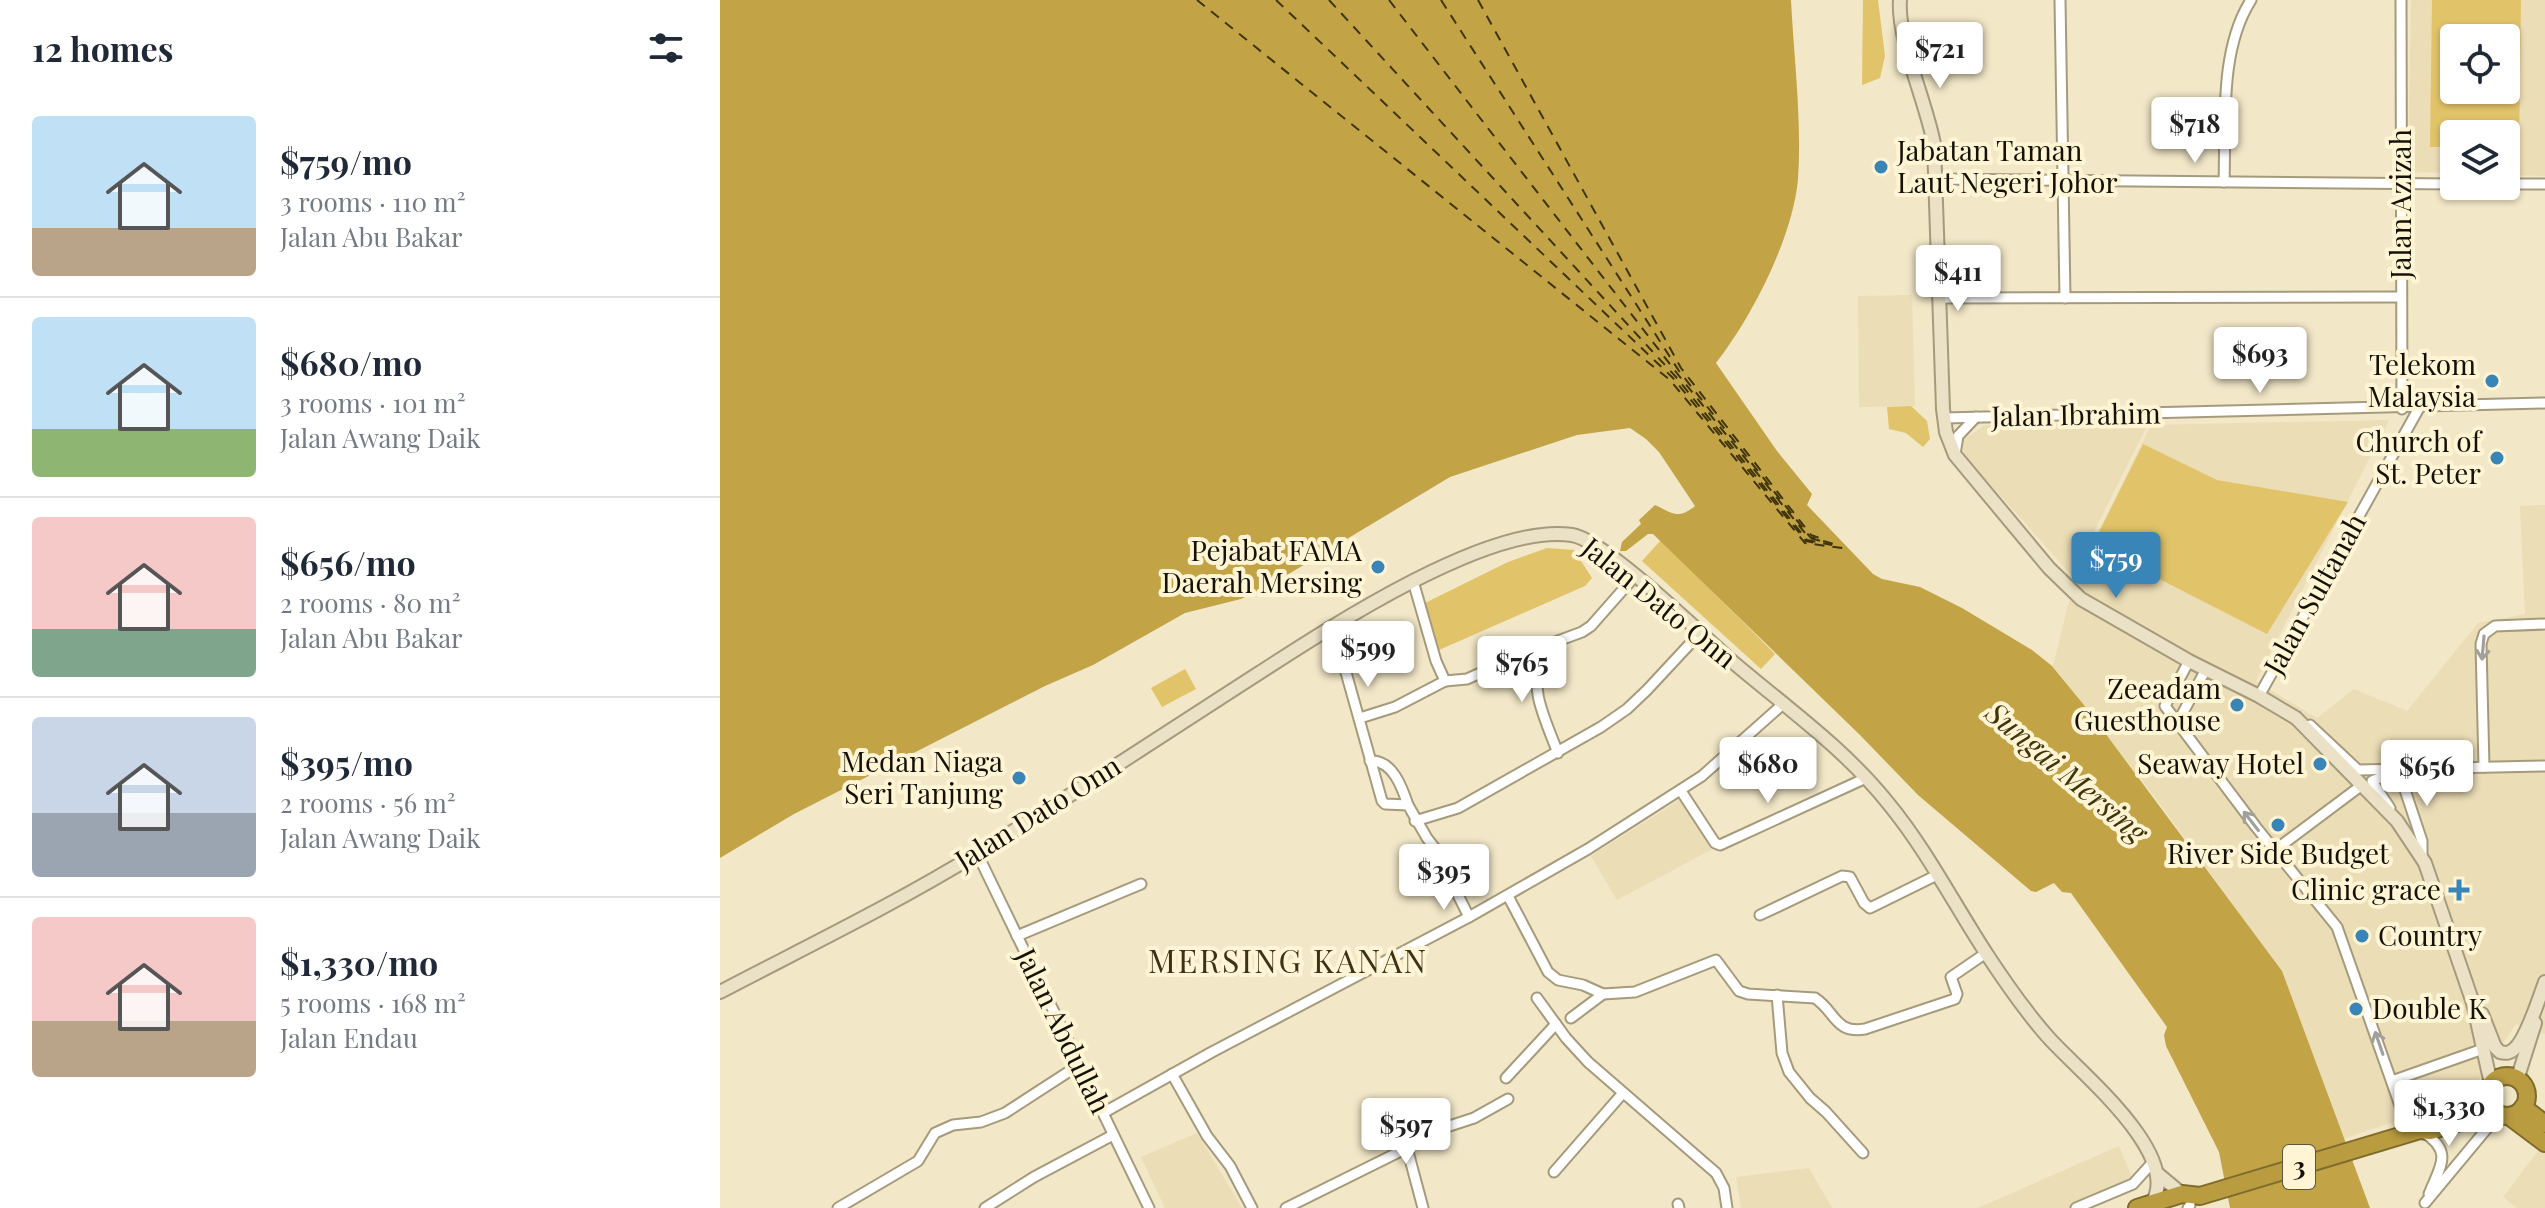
<!DOCTYPE html>
<html lang="en">
<head>
<meta charset="utf-8">
<style>
	:root { --surface:#fff; --page:#f2f2f3; --text:#1f2937; --muted:#747a83; --line:#e0e1e3; --accent:#3985b8 }
	body { margin:0; font-family:"Playfair Display",serif; background:var(--page); color:var(--text); height:100vh; display:flex; flex-direction:column; font-size:30px; white-space:nowrap }
	* { box-sizing:border-box; margin:0 }
	p { font-size:26px; color:var(--muted) }
	.icon { flex:none; width:44px; height:44px; fill:none; stroke:currentColor; stroke-width:2; stroke-linecap:round; stroke-linejoin:round }
	.map { position:relative; flex:1; overflow:hidden }
	.drawer { display:flex; flex-direction:column; background:var(--surface); width:720px }
	.drawer>* { flex:none }
	.tools { position:absolute; left:1720px; top:24px; display:grid; gap:16px }
	.tools a { display:grid; place-items:center; width:80px; height:80px; border-radius:8px; background:var(--surface); box-shadow:0 2px 6px #0004; font-size:40px }
	.price { position:absolute; translate:-50% -68px; padding:0 18px; border-radius:8px; background:#fff; color:#222; font-size:26px; line-height:52px; filter:drop-shadow(0 2px 4px #0008) }
	.price::after { content:''; position:absolute; left:50%; top:48px; width:24px; height:18px; margin-left:-12px; background:inherit; clip-path:polygon(0 0,100% 0,50% 100%) }
	.price.current { background:var(--accent); color:#fff }
	ul { padding:0; list-style:none }
	li { display:flex; align-items:center; gap:24px; height:200px; padding:0 32px }
	li+li { border-top:2px solid var(--line) }
	li span { display:grid; place-items:center; flex:none; width:224px; height:160px; border-radius:8px; color:#555 }
	li>.icon { margin-inline-start:auto }
	span .icon { width:96px; height:96px; fill:#fffc; stroke-width:1 }
	li b { font-size:34px }
	h2 { display:flex; justify-content:space-between; align-items:center; height:96px; padding:0 32px; font-size:34px }
	main { display:flex; flex:1; min-height:0 }
	.map>svg:first-child { display:block }
</style>
</head>
<body>
<main>
<section class="drawer">
<h2>12 homes<svg class="icon" aria-label="filters" viewBox="0 0 24 24"><path d="M4 7h16M4 17h16"/><circle cx="9" cy="7" r="2"/><circle cx="15" cy="17" r="2"/></svg></h2>
<ul>
<li><span style="background:linear-gradient(#bfe0f5 70%,#b9a48a 0)"><svg class="icon" aria-label="home" viewBox="0 0 24 24"><path d="M3 11l9-7 9 7M6 9v11h12V9"/></svg></span><div><b>$759/mo</b><p>3 rooms · 110 m²</p><p>Jalan Abu Bakar</p></div></li>
<li><span style="background:linear-gradient(#bfe0f5 70%,#8fb573 0)"><svg class="icon" aria-label="home" viewBox="0 0 24 24"><path d="M3 11l9-7 9 7M6 9v11h12V9"/></svg></span><div><b>$680/mo</b><p>3 rooms · 101 m²</p><p>Jalan Awang Daik</p></div></li>
<li><span style="background:linear-gradient(#f6c9c9 70%,#7fa58c 0)"><svg class="icon" aria-label="home" viewBox="0 0 24 24"><path d="M3 11l9-7 9 7M6 9v11h12V9"/></svg></span><div><b>$656/mo</b><p>2 rooms · 80 m²</p><p>Jalan Abu Bakar</p></div></li>
<li><span style="background:linear-gradient(#c9d6e8 60%,#9aa5b1 0)"><svg class="icon" aria-label="home" viewBox="0 0 24 24"><path d="M3 11l9-7 9 7M6 9v11h12V9"/></svg></span><div><b>$395/mo</b><p>2 rooms · 56 m²</p><p>Jalan Awang Daik</p></div></li>
<li><span style="background:linear-gradient(#f6c9c9 65%,#b9a48a 0)"><svg class="icon" aria-label="home" viewBox="0 0 24 24"><path d="M3 11l9-7 9 7M6 9v11h12V9"/></svg></span><div><b>$1,330/mo</b><p>5 rooms · 168 m²</p><p>Jalan Endau</p></div></li>
</ul>
</section>
<div class="map">
<svg width="1825" height="1208" viewBox="0 0 1825 1208">
	<rect width="100%" height="100%" fill="#f2e7c7"/>
	<!-- built -->
	<g fill="#ebddb6" fill-rule="evenodd">
		<path d="M1691 0H1825V176L1786 175V134H1734V173L1688 172ZM1734 38H1786V90H1734Z"/>
		<polygon points="1192,295 1195,406 1139,407 1138,296"/>
		<polygon points="1669,420 1536,681 1597,718 1634,689 1687,711 1758,623 1805,614 1800,506 1825,505 1825,1034 1796,1024 1747,1097 1623,1139 1561,971 1437,800 1333,666 1354,581 1431,425"/>
		<polygon points="1429,422 1352,576 1247,458 1243,450 1243,440 1265,425"/>
		<polygon points="961,799 991,850 897,900 871,856"/>
		<polygon points="477,1133 522,1208 445,1208 421,1157"/>
		<polygon points="1399,1146 1416,1187 1366,1208 1258,1208"/>
		<polygon points="1821,1147 1825,1151 1825,1208 1797,1208 1783,1197"/>
		<polygon points="1089,1168 1112,1208 1021,1208 1016,1177"/>
	</g>
	<!-- green -->
	<g fill="#e1c369" fill-rule="evenodd">
		<polygon points="1143,0 1158,0 1165,56 1160,78 1142,85"/>
		<path d="M1712 0H1801L1799 148H1786V134H1734V147H1710ZM1734 38H1786V90H1734Z"/>
		<polygon points="1191,406 1207,421 1210,439 1203,447 1186,433 1169,429 1167,407"/>
		<polygon points="1423,444 1497,480 1628,502 1547,634 1408,563 1396,589 1360,570"/>
		<polygon points="941,540 1055,654 1041,669 922,561"/>
		<polygon points="827,548 854,550 872,578 865,586 719,650 705,603 788,562"/>
		<polygon points="465,669 476,689 442,707 431,688"/>
	</g>
	<!-- water -->
	<path fill="#c2a447" d="M0 0H1071C1074 59 1082 120 1078 179 1073 237 1032 317 996 363L1057 451 1092 494 1087 505 1153 574 1162 579 1200 587 1242 608 1312 650 1332 666 1368 710 1562 971 1650 1208H1510L1499 1152 1446 1046 1444 1035 1447 1027 1351 893 1342 892 1334 883 1316 892 1311 891 1198 795 1140 735 933 534H928L906 551H900L902 542 921 524 919 520 935 505C952 513 958 520 975 506L939 452 926 439 910 428 857 435 730 477 557 581 521 599 465 613 373 665 325 686 74 814 0 858Z"/>
	<g fill="none" stroke-linecap="round" stroke-linejoin="round">
		<!-- ferry -->
		<g stroke="#40340b" stroke-width="2" stroke-dasharray="10 8" stroke-linecap="butt">
			<polyline points="477,0 950,380 1085,543 1129,549"/>
			<polyline points="556,0 953,378 1086,541 1096,543"/>
			<polyline points="609,0 956,377 1087,540 1112,545"/>
			<polyline points="669,0 956,372 1089,538 1101,541"/>
			<polyline points="721,0 959,371 1090,537 1120,546"/>
			<polyline points="758,0 961,368 1091,535 1102,539"/>
		</g>
		<!-- street casing -->
		<g stroke="#a59b7c" stroke-width="13">
			<g id="street">
				<polyline points="1340,0 1345,298"/>
				<polyline points="1681,0 1682,409"/>
				<polyline points="1216,179 1734,184"/>
				<path d="M1504 182C1506 124 1499 50 1531 0"/>
				<polyline points="1786,184 1825,184"/>
				<polyline points="1220,298 1681,297"/>
				<polyline points="1224,418 1825,403"/>
				<polyline points="1235,454 1238,436 1256,417"/>
				<polyline points="693,581 716,661 725,681"/>
				<polyline points="613,626 662,801 665,804 688,805 707,838 728,865 735,889 749,917"/>
				<path d="M819 649C811 693 822 712 838 753"/>
				<polyline points="1469,661 1445,706 1536,827 1617,927 1684,1117"/>
				<polyline points="725,681 747,679 800,655 862,632 871,626 915,576"/>
				<polyline points="1539,696 1699,408"/>
				<polyline points="640,718 675,707 725,681"/>
				<polyline points="1457,724 1486,669"/>
				<polyline points="1590,725 1638,770 1825,766"/>
				<path d="M650 761C672 759 682 787 688 805"/>
				<polyline points="1764,767 1761,644 1764,634 1775,626 1825,624"/>
				<polyline points="961,791 995,843 1000,845 1146,778"/>
				<polyline points="1670,808 1652,781 1675,772"/>
				<polyline points="695,821 738,808 881,727 907,709 927,690 980,633"/>
				<polyline points="1555,850 1642,785"/>
				<polyline points="257,853 429,1208"/>
				<polyline points="1702,855 1702,841 1683,784 1687,778 1704,774"/>
				<path d="M788 896 828 972 838 980 863 985 883 994 915 992 996 960 1019 991 1028 994 1095 998C1116 1012 1115 1034 1145 1029L1235 999 1237 994 1231 977 1266 953"/>
				<polyline points="1040,915 1122,876 1130,877 1144,903 1150,908 1217,875"/>
				<polyline points="297,936 421,884"/>
				<polyline points="1057,995 1062,1053 1069,1072 1090,1098 1106,1112 1143,1153"/>
				<polyline points="817,998 846,1038 868,1062 996,1173 1004,1188 1007,1208"/>
				<polyline points="851,1018 883,994"/>
				<polyline points="452,1074 487,1136 510,1166 532,1208"/>
				<polyline points="786,1078 836,1024"/>
				<polyline points="1672,1081 1763,1049"/>
				<polyline points="383,1113 492,1052 749,917 868,849 982,776 1063,704"/>
				<path d="M1703 1132C1734 1152 1720 1166 1709 1194"/>
				<polyline points="687,1148 703,1208"/>
				<polyline points="834,1172 903,1093"/>
				<polyline points="1705,1203 1779,1114"/>
				<polyline points="958,1204 959,1208"/>
				<polyline points="118,1208 198,1161 215,1133 233,1125 261,1122 285,1113 359,1065"/>
				<polyline points="265,1208 314,1177 393,1135"/>
				<polyline points="566,1208 687,1148 711,1132 754,1118 788,1099"/>
				<polyline points="1356,1208 1413,1184 1432,1163"/>
				<polyline points="1468,1208 1470,1205"/>
			</g>
		</g>
		<!-- secondary casing -->
		<g stroke="#a59b7c" stroke-width="16">
			<g id="secondary">
				<path d="M1180 0C1177 39 1206 101 1214 144L1223 409 1226 432 1235 455 1329 568 1361 599 1469 661 1539 696 1576 718 1677 821 1705 863 1753 1003 1771 1084"/>
				<path d="M0 992C86 947 175 904 258 853 341 802 423 748 505 695 582 646 762 521 852 535 885 540 984 637 1014 663 1066 707 1125 749 1168 803 1206 849 1234 904 1266 953 1285 982 1305 1011 1328 1037 1357 1070 1463 1154 1432 1203"/>
				<path d="M1762 1014 1775 1047 1780 1052C1786 1053 1788 1054 1793 1050 1806 1041 1819 998 1825 982"/>
				<polyline points="1797,1080 1815,1023"/>
				<polyline points="1438,1174 1462,1194"/>
			</g>
		</g>
		<!-- highway casing -->
		<g stroke="#7f6b2c" stroke-width="20">
			<g id="highway">
				<circle cx="1787" cy="1096" r="20"/>
				<polyline points="1803,1107 1825,1124"/>
				<polyline points="1789,1116 1825,1143"/>
				<polyline points="1417,1208 1462,1194 1480,1196 1700,1130 1710,1131 1774,1112"/>
			</g>
		</g>
		<!-- street -->
		<use href="#street" stroke="#fff" stroke-width="9"/>
		<!-- secondary -->
		<use href="#secondary" stroke="#eae1c6" stroke-width="12"/>
		<!-- highway -->
		<use href="#highway" stroke="#b99c40" stroke-width="16"/>
	</g>
	<!-- one-way arrows -->
	<defs><path id="oneway-shaft" d="M-6 0H5M1.5-3L5.5 0L1.5 3" fill="none" stroke-width="1.6" stroke-linecap="round" stroke-linejoin="round" transform="scale(2)"/></defs>
	<g stroke="#a1a09b">
		<use href="#oneway-shaft" transform="translate(1763 648) rotate(95)"/>
		<use href="#oneway-shaft" transform="translate(1531 821) rotate(-128)"/>
		<use href="#oneway-shaft" transform="translate(1659 1043) rotate(-109)"/>
	</g>
	<!-- markers -->
	<g fill="#3985b8" stroke="#fff4d4" stroke-width="3">
		<circle cx="1161" cy="167" r="8"/>
		<circle cx="1772" cy="381" r="8"/>
		<circle cx="1777" cy="458" r="8"/>
		<circle cx="658" cy="567" r="8"/>
		<circle cx="1517" cy="705" r="8"/>
		<circle cx="1600" cy="764" r="8"/>
		<circle cx="299" cy="778" r="8"/>
		<circle cx="1558" cy="825" r="8"/>
		<path d="M1735 878h8v8h8v8h-8v8h-8v-8h-8v-8h8z"/>
		<circle cx="1642" cy="936" r="8"/>
		<circle cx="1636" cy="1009" r="8"/>
	</g>
	<g text-anchor="middle" stroke-width="8" stroke-linejoin="round" paint-order="stroke">
		<!-- shield labels -->
		<rect fill="#fff4d4" stroke="#5a5544" stroke-width="2" x="1563" y="1145" width="32" height="44" rx="6"/>
		<g font-size="26" font-weight="bold" fill="#141106">
			<text x="1579" y="1176">3</text>
		</g>
		<!-- poi labels -->
		<g font-size="28" fill="#141106" stroke="#fff4d4" text-anchor="end">
			<text x="1177" y="161" text-anchor="start">Jabatan Taman<tspan x="1177" dy="32">Laut Negeri Johor</tspan></text>
			<text x="1756" y="375">Telekom<tspan x="1756" dy="32">Malaysia</tspan></text>
			<text x="1761" y="452">Church of<tspan x="1761" dy="32">St. Peter</tspan></text>
			<text x="642" y="561">Pejabat FAMA<tspan x="642" dy="32">Daerah Mersing</tspan></text>
			<text x="1501" y="699">Zeeadam<tspan x="1501" dy="32">Guesthouse</tspan></text>
			<text x="283" y="772">Medan Niaga<tspan x="283" dy="32">Seri Tanjung</tspan></text>
			<text x="1584" y="774">Seaway Hotel</text>
			<text x="1558" y="864" text-anchor="middle">River Side Budget</text>
			<text x="1721" y="900">Clinic grace</text>
			<text x="1658" y="946" text-anchor="start">Country</text>
			<text x="1652" y="1019" text-anchor="start">Double K</text>
		</g>
		<!-- street labels -->
		<g font-size="28" fill="#141106" stroke="#fff4d4">
			<text transform="translate(1681 204) rotate(-90)" y="10">Jalan Azizah</text>
			<text transform="translate(1356 415) rotate(-1)" y="10">Jalan Ibrahim</text>
			<text transform="translate(1595 594) rotate(-61)" y="10">Jalan Sultanah</text>
			<text transform="translate(939 603) rotate(39)" y="10">Jalan Dato Onn</text>
			<text transform="translate(318 813) rotate(-32)" y="10">Jalan Dato Onn</text>
			<text transform="translate(343 1031) rotate(64)" y="10">Jalan Abdullah</text>
		</g>
		<!-- water labels -->
		<g font-size="30" font-style="italic" fill="#40340b" stroke="#fff4d4">
			<text transform="translate(1346 773) rotate(40)" y="10">Sungai Mersing</text>
		</g>
		<!-- quarter labels -->
		<g font-size="32" letter-spacing="2" fill="#3b3217" stroke="#fff4d4">
			<text x="568" y="973">MERSING KANAN</text>
		</g>
	</g>
</svg>
<div class="tools">
<a><svg class="icon" aria-label="locate" viewBox="0 0 24 24"><circle cx="12" cy="12" r="6"/><path d="M12 2v4M12 18v4M2 12h4M18 12h4"/></svg></a>
<a><svg class="icon" aria-label="layers" viewBox="0 0 24 24"><path d="M12 4l9 5-9 5-9-5zM3 14l9 5 9-5"/></svg></a>
</div>
<b class="price" style="left:1220px;top:90px">$721</b>
<b class="price" style="left:1475px;top:165px">$718</b>
<b class="price" style="left:1238px;top:313px">$411</b>
<b class="price" style="left:1540px;top:395px">$693</b>
<b class="price current" style="left:1396px;top:600px">$759</b>
<b class="price" style="left:648px;top:689px">$599</b>
<b class="price" style="left:802px;top:704px">$765</b>
<b class="price" style="left:1048px;top:805px">$680</b>
<b class="price" style="left:1707px;top:808px">$656</b>
<b class="price" style="left:724px;top:912px">$395</b>
<b class="price" style="left:1729px;top:1148px">$1,330</b>
<b class="price" style="left:686px;top:1166px">$597</b>
</div>
</main>
</body>
</html>
